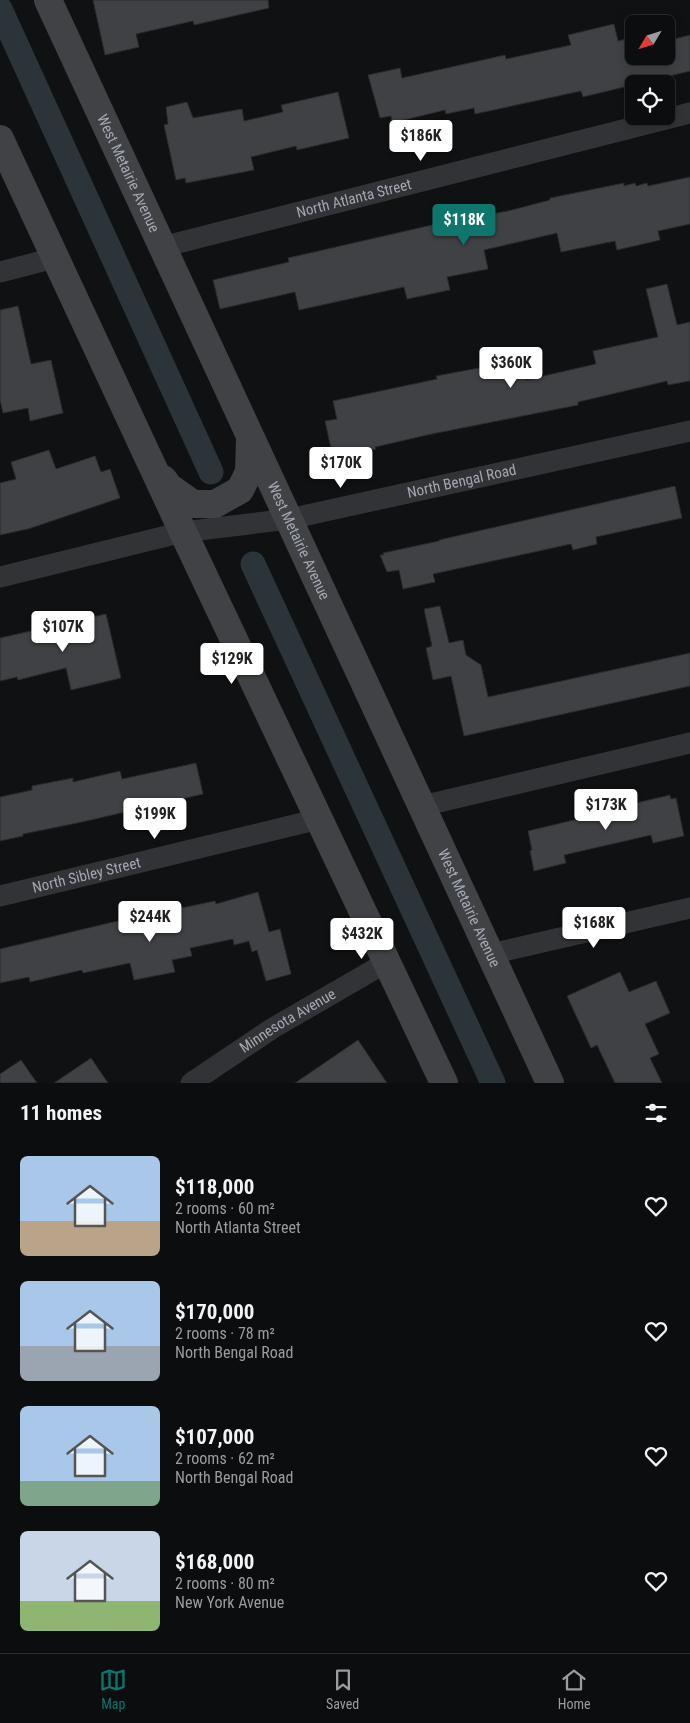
<!DOCTYPE html>
<html lang="en">
<head>
<meta charset="utf-8">
<style>
	:root { --surface:#0c0d0e; --page:#1a1b1c; --text:#f1f3f6; --muted:#9a9c9e; --line:#2c2d2e; --accent:#0f766e }
	body { margin:0; font-family:"Roboto Condensed",sans-serif; background:var(--page); color:var(--text); height:100vh; display:flex; flex-direction:column; font-size:19px; white-space:nowrap }
	* { box-sizing:border-box; margin:0 }
	p { font-size:16px; color:var(--muted) }
	.icon { flex:none; width:28px; height:28px; fill:none; stroke:currentColor; stroke-width:2; stroke-linecap:round; stroke-linejoin:round }
	.map { position:relative; height:1083px; overflow:hidden }
	.panel { display:flex; flex-direction:column; background:var(--surface); flex:1 }
	.panel>* { flex:none }
	.needle { width:32px; rotate:232deg }
	.tools { position:absolute; left:625px; top:15px; display:grid; gap:10px }
	.tools a { display:grid; place-items:center; width:50px; height:50px; border-radius:8px; background:var(--surface); box-shadow:0 2px 12px #0003,0 0 0 1px var(--line); font-size:25px }
	.price { position:absolute; translate:-50% -42px; padding:0 11px; border-radius:5px; background:#fff; color:#222; font-size:16px; line-height:32px; filter:drop-shadow(0 1px 2px #0008) }
	.price::after { content:''; position:absolute; left:50%; top:30px; width:15px; height:11px; margin-left:-8px; background:inherit; clip-path:polygon(0 0,100% 0,50% 100%) }
	.price.selected { background:var(--accent); color:#fff }
	ul { padding:0; list-style:none }
	li { display:flex; align-items:center; gap:15px; height:125px; padding:0 20px }
	li span { display:grid; place-items:center; flex:none; width:140px; height:100px; border-radius:8px; color:#555 }
	li>.icon { margin-inline-start:auto }
	span .icon { width:60px; height:60px; fill:#fffc; stroke-width:1 }
	li b { font-size:21px }
	h2 { display:flex; justify-content:space-between; align-items:center; height:60px; padding:0 20px; font-size:21px }
	.tab-bar { display:flex; justify-content:space-around; align-items:center; height:70px; border-top:1px solid var(--line); background:var(--surface); font-size:14px; color:var(--muted) }
	.tab-bar a { display:grid; justify-items:center; gap:2px }
	.tab-bar .selected { color:var(--accent) }
	.map>svg:first-child { display:block }
</style>
</head>
<body>
<div class="map">
<svg width="690" height="1083" viewBox="0 0 690 1083">
	<rect width="100%" height="100%" fill="#101112"/>
	<g fill="none" stroke-linecap="round" stroke-linejoin="round">
		<!-- canal -->
		<g stroke="#2b3439" stroke-width="25">
			<polyline points="0,9 211,472"/>
			<polyline points="253,564 493,1083"/>
		</g>
	</g>
	<!-- building -->
	<g fill="#3f4145" stroke="#2b2b2d">
		<polygon points="93,0 268,0 269,8 194,25 193,21 136,34 139,47 105,55"/>
		<polygon points="614,24 618,41 634,37 634,56 666,56 666,41 690,35 690,71 583,97 581,91 475,114 474,108 446,114 445,110 392,123 391,116 380,118 368,75 400,68 402,78 505,55 506,59 571,45 568,35"/>
		<polygon points="338,92 349,138 297,150 296,146 251,157 254,170 186,183 185,178 176,180 164,125 168,124 166,107 187,102 193,118 242,109 244,121 283,112 281,105"/>
		<polygon points="690,177 690,224 658,231 660,240 617,250 615,241 561,252 557,233 484,250 488,269 447,277 450,290 407,299 404,287 299,310 295,292 220,309 213,280 289,262 288,258 445,222 508,211 550,200 550,198 624,183 624,186 635,183 636,186 647,183 648,186"/>
		<polygon points="667,284 677,325 690,322 690,381 668,385 667,381 578,402 578,405 427,435 375,447 376,449 333,458 325,421 337,419 333,401 437,379 436,376 522,360 526,380 596,364 593,351 658,337 646,289"/>
		<polygon points="18,306 31,364 51,360 63,413 30,421 28,408 3,413 0,400 0,310"/>
		<polygon points="49,450 56,469 95,456 101,472 110,469 120,498 28,529 0,535 0,483 16,479 11,462"/>
		<polygon points="675,486 682,518 596,537 597,544 573,550 571,544 433,574 435,582 403,589 399,570 387,572 380,555 384,555 383,553 439,541 439,540"/>
		<polygon points="440,606 449,643 463,640 466,655 481,665 488,697 690,653 690,686 464,736 451,676 433,680 426,648 432,646 424,609"/>
		<polygon points="106,614 121,678 71,690 66,668 18,680 17,677 0,681 0,638"/>
		<polygon points="196,763 203,794 82,822 23,834 23,836 0,841 0,797 32,790 32,786 73,778 73,782 120,771 122,779"/>
		<polygon points="670,795 671,799 676,798 684,836 653,843 651,835 564,855 566,863 534,871 530,851 532,850 528,831 632,806 632,804"/>
		<polygon points="258,892 269,932 280,929 291,974 266,981 257,950 252,952 249,941 234,945 233,939 190,948 192,956 172,960 175,972 134,980 130,963 83,973 82,970 30,982 29,977 0,983 0,949 109,923 215,901 216,904"/>
		<polygon points="620,972 629,992 656,981 670,1013 645,1024 659,1054 650,1058 662,1083 615,1083 597,1045 591,1048 567,996"/>
		<polygon points="358,1040 387,1083 295,1083"/>
		<polygon points="91,1058 108,1083 54,1083"/>
		<polygon points="21,1060 37,1083 0,1083 0,1074"/>
	</g>
	<g fill="none" stroke-linecap="round" stroke-linejoin="round">
		<!-- minor -->
		<g stroke="#323336" stroke-width="21">
			<path id="s1" d="M162 247 690 113"/>
			<polyline points="0,272 54,258"/>
			<path id="s2" d="M0 577 183 532 289 519 690 431"/>
			<polyline points="422,806 690,743"/>
			<path id="s3" d="M0 896 319 819"/>
			<polyline points="491,954 690,908"/>
			<path id="s4" d="M191 1083 273 1028 387 962"/>
		</g>
		<!-- secondary -->
		<g stroke="#404246" stroke-width="28">
			<path id="s5" d="M48 0 550 1083"/>
			<polyline points="0,139 183,532 444,1083"/>
			<polyline points="163,479 169,487 193,504 215,504 240,490 249,472 250,438"/>
		</g>
	</g>
	<g text-anchor="middle" stroke-width="4.5" stroke-linejoin="round" paint-order="stroke">
		<!-- street labels -->
		<g font-size="15" fill="#a3a9b1" stroke="#0b0c0d">
			<text dy="5" stroke="none"><textPath href="#s5" startOffset="191">West Metairie Avenue</textPath></text>
			<text dy="5" stroke="none"><textPath href="#s1" startOffset="198">North Atlanta Street</textPath></text>
			<text dy="5" stroke="none"><textPath href="#s2" startOffset="472">North Bengal Road</textPath></text>
			<text dy="5" stroke="none"><textPath href="#s5" startOffset="596">West Metairie Avenue</textPath></text>
			<text dy="5" stroke="none"><textPath href="#s3" startOffset="89">North Sibley Street</textPath></text>
			<text dy="5" stroke="none"><textPath href="#s5" startOffset="1001">West Metairie Avenue</textPath></text>
			<text dy="5" stroke="none"><textPath href="#s4" startOffset="115">Minnesota Avenue</textPath></text>
		</g>
	</g>
</svg>
<div class="tools">
<a><svg class="needle" viewBox="-14 -14 28 28"><path d="M0-13l5 13h-10z" fill="#e53935"/><path d="M0 13l5-13h-10z" fill="#9a9c9e"/></svg></a>
<a><svg class="icon" aria-label="locate" viewBox="0 0 24 24"><circle cx="12" cy="12" r="6"/><path d="M12 2v4M12 18v4M2 12h4M18 12h4"/></svg></a>
</div>
<b class="price" style="left:421px;top:162px">$186K</b>
<b class="price selected" style="left:464px;top:246px">$118K</b>
<b class="price" style="left:511px;top:389px">$360K</b>
<b class="price" style="left:341px;top:489px">$170K</b>
<b class="price" style="left:63px;top:653px">$107K</b>
<b class="price" style="left:232px;top:685px">$129K</b>
<b class="price" style="left:606px;top:831px">$173K</b>
<b class="price" style="left:155px;top:840px">$199K</b>
<b class="price" style="left:150px;top:943px">$244K</b>
<b class="price" style="left:594px;top:949px">$168K</b>
<b class="price" style="left:362px;top:960px">$432K</b>
</div>
<section class="panel">
<h2>11 homes<svg class="icon" aria-label="filters" viewBox="0 0 24 24"><path d="M4 7h16M4 17h16"/><circle cx="9" cy="7" r="2"/><circle cx="15" cy="17" r="2"/></svg></h2>
<ul>
<li><span style="background:linear-gradient(#a9c7e8 65%,#b9a48a 0)"><svg class="icon" aria-label="home" viewBox="0 0 24 24"><path d="M3 11l9-7 9 7M6 9v11h12V9"/></svg></span><div><b>$118,000</b><p>2 rooms · 60 m²</p><p>North Atlanta Street</p></div><svg class="icon" aria-label="heart" viewBox="0 0 24 24"><path d="M12 20l-8-8c-3-5 5-10 8-4 3-6 11-1 8 4z"/></svg></li>
<li><span style="background:linear-gradient(#a9c7e8 65%,#9aa5b1 0)"><svg class="icon" aria-label="home" viewBox="0 0 24 24"><path d="M3 11l9-7 9 7M6 9v11h12V9"/></svg></span><div><b>$170,000</b><p>2 rooms · 78 m²</p><p>North Bengal Road</p></div><svg class="icon" aria-label="heart" viewBox="0 0 24 24"><path d="M12 20l-8-8c-3-5 5-10 8-4 3-6 11-1 8 4z"/></svg></li>
<li><span style="background:linear-gradient(#a9c7e8 75%,#7fa58c 0)"><svg class="icon" aria-label="home" viewBox="0 0 24 24"><path d="M3 11l9-7 9 7M6 9v11h12V9"/></svg></span><div><b>$107,000</b><p>2 rooms · 62 m²</p><p>North Bengal Road</p></div><svg class="icon" aria-label="heart" viewBox="0 0 24 24"><path d="M12 20l-8-8c-3-5 5-10 8-4 3-6 11-1 8 4z"/></svg></li>
<li><span style="background:linear-gradient(#c9d6e8 70%,#8fb573 0)"><svg class="icon" aria-label="home" viewBox="0 0 24 24"><path d="M3 11l9-7 9 7M6 9v11h12V9"/></svg></span><div><b>$168,000</b><p>2 rooms · 80 m²</p><p>New York Avenue</p></div><svg class="icon" aria-label="heart" viewBox="0 0 24 24"><path d="M12 20l-8-8c-3-5 5-10 8-4 3-6 11-1 8 4z"/></svg></li>
</ul>
</section>
<nav class="tab-bar">
<a class="selected"><svg class="icon" aria-label="map" viewBox="0 0 24 24"><path d="M3 6l6-2 6 2 6-2v14l-6 2-6-2-6 2zM9 4v14M15 6v14"/></svg>Map</a>
<a><svg class="icon" aria-label="saved" viewBox="0 0 24 24"><path d="M7 4h10v16l-5-4-5 4z"/></svg>Saved</a>
<a><svg class="icon" aria-label="home" viewBox="0 0 24 24"><path d="M3 11l9-7 9 7M6 9v11h12V9"/></svg>Home</a>
</nav>
</body>
</html>
